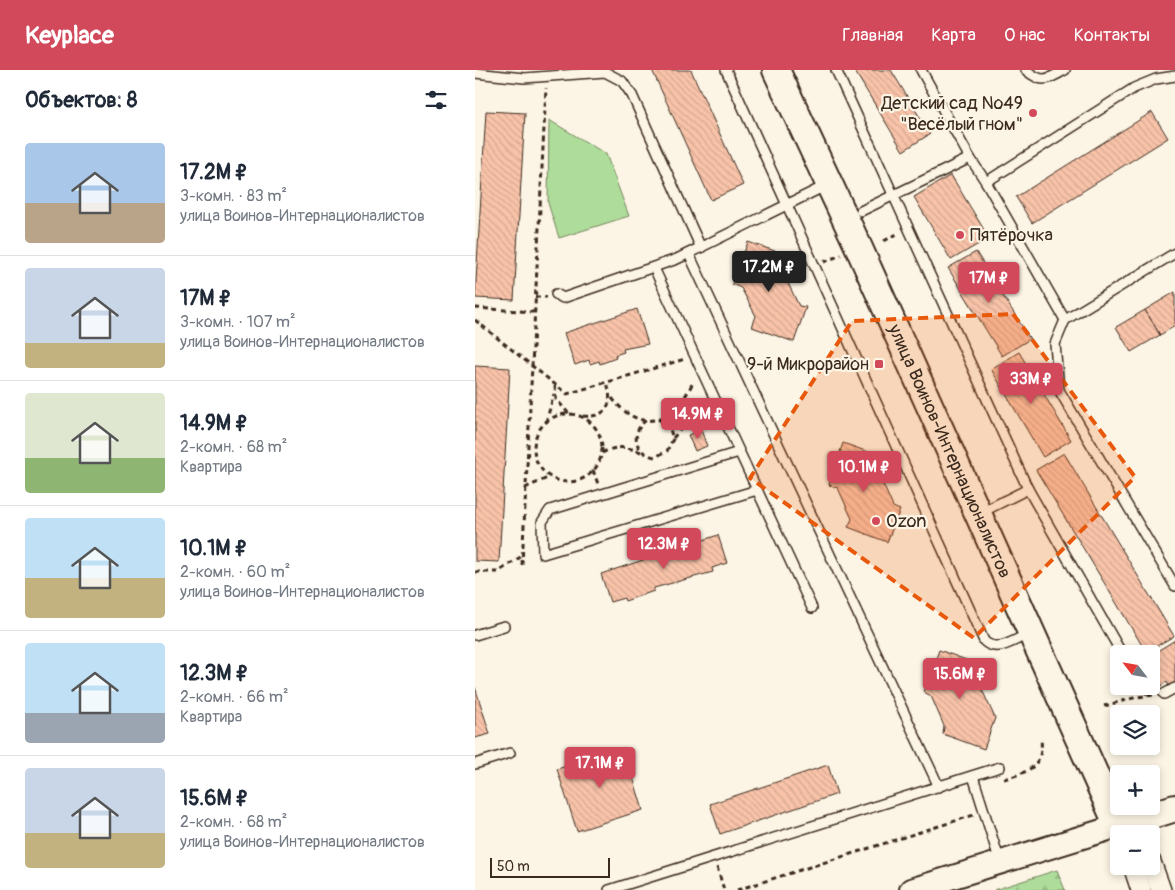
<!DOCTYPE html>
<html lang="ru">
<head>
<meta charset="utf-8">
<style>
	:root { --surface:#fff; --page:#f2f2f3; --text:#1f2937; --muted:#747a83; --line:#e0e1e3; --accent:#d1495b }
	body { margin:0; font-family:Pangolin,sans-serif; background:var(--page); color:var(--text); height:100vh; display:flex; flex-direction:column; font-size:19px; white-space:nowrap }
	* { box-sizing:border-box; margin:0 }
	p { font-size:16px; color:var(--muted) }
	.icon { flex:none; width:28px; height:28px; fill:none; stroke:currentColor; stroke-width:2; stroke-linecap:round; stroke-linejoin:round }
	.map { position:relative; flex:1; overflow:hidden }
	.sheet { display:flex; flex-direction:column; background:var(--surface); width:475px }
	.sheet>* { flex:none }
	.needle { width:32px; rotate:301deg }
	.tools { position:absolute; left:635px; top:575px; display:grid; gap:10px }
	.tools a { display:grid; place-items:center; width:50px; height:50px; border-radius:5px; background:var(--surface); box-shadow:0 2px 8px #0003; font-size:25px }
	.scale { position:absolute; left:15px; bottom:12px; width:120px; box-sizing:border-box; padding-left:5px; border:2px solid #3b2a1e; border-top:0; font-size:14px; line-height:18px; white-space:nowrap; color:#3b2a1e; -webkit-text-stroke:4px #fcf5e5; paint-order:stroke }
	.price { position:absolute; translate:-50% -42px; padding:0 11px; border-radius:5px; background:var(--accent); color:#fff; font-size:16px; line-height:32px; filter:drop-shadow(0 1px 2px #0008) }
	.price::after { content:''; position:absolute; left:50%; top:30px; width:15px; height:11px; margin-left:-8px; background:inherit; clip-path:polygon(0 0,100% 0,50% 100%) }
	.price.on { background:#222; color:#fff }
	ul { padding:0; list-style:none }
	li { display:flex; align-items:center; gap:15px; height:125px; padding:0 25px }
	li+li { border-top:1px solid var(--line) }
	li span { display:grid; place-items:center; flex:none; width:140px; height:100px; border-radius:5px; color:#555 }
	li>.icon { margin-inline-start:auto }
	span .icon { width:60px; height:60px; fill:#fffc; stroke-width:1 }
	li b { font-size:21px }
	h2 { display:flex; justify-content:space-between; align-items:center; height:60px; padding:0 25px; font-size:21px }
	header { display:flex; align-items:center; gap:30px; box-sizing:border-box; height:70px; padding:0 25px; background:var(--accent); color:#fff }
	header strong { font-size:24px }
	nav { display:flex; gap:28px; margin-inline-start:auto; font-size:18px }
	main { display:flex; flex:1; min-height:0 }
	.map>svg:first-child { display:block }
</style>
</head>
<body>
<header>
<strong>Keyplace</strong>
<nav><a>Главная</a><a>Карта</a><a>О нас</a><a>Контакты</a></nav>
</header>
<main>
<section class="sheet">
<h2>Объектов: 8<svg class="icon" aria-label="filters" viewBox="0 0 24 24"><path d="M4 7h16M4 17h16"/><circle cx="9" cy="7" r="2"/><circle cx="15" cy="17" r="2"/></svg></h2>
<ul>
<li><span style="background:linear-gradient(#a9c7e8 60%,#b9a48a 0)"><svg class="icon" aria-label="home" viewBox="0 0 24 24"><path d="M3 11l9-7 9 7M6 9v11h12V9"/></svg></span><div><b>17.2M ₽</b><p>3-комн. · 83 m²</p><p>улица Воинов-Интернационалистов</p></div></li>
<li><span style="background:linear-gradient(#c9d6e8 75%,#c2b280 0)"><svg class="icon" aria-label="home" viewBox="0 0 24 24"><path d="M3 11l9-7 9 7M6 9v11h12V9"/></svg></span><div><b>17M ₽</b><p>3-комн. · 107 m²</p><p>улица Воинов-Интернационалистов</p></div></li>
<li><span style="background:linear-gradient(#dfe7d0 65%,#8fb573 0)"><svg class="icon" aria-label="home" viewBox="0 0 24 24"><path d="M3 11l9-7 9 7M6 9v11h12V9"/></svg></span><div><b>14.9M ₽</b><p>2-комн. · 68 m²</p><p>Квартира</p></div></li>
<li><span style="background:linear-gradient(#bfe0f5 60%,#c2b280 0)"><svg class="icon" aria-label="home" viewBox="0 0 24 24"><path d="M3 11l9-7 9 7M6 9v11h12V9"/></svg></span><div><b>10.1M ₽</b><p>2-комн. · 60 m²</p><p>улица Воинов-Интернационалистов</p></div></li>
<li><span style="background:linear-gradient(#bfe0f5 70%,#9aa5b1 0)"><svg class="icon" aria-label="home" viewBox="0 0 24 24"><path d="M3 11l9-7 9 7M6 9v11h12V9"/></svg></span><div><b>12.3M ₽</b><p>2-комн. · 66 m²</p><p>Квартира</p></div></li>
<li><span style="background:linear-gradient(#c9d6e8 65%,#c2b280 0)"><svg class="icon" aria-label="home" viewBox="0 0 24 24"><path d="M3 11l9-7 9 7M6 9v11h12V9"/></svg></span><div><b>15.6M ₽</b><p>2-комн. · 68 m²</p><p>улица Воинов-Интернационалистов</p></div></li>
</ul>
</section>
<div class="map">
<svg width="700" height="820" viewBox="0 0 700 820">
	<defs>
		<pattern id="forest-firs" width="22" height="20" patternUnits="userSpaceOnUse" patternTransform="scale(1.25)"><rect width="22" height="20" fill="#aedc9b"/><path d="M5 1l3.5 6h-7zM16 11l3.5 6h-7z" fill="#97bd85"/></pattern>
		<pattern id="building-back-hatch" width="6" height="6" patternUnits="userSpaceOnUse" patternTransform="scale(1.25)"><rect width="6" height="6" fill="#f8c3a9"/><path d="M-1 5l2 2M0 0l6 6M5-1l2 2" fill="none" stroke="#d6a891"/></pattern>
	</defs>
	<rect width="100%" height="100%" fill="#fcf5e5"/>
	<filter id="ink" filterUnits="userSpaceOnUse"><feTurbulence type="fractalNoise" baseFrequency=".02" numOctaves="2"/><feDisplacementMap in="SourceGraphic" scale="10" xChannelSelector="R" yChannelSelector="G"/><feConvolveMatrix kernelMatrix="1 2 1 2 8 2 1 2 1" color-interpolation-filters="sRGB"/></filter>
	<g filter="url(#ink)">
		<!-- forest -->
		<polygon fill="url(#forest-firs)" stroke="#74835c" points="582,800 590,820 519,820"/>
		<!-- green -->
		<polygon fill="#aedc9b" stroke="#74835c" points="74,50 131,84 154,146 84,168 73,133"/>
		<!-- building -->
		<g fill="url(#building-back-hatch)" stroke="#3b2a1e">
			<polygon points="177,0 216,0 268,115 236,130"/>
			<polygon points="379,0 416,0 455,64 428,81"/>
			<polygon points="11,41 50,43 39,230 0,228"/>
			<polygon points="677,42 693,68 557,153 541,127"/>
			<polygon points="476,105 514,168 476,190 439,127"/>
			<polygon points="273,172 306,183 303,192 324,236 331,237 319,272 277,257 281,246 266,218 257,214"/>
			<polygon points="501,182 555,269 527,286 473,198"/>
			<polygon points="700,222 700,256 685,265 670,240"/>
			<polygon points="162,239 173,274 148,279 149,282 140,285 141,288 125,294 124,291 115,294 114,290 100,295 89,263"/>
			<polygon points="670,240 685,265 656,282 641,257"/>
			<polygon points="544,282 596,370 568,387 516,299"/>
			<polygon points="0,296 35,298 24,492 0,491"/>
			<polygon points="226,360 232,376 220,381 213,365"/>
			<polygon points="368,373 399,384 398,391 418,437 425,440 412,472 373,457 377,449 363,418 354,415"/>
			<polygon points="589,383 699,566 671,582 561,400"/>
			<polygon points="243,465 252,493 237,498 238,502 179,518 179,521 150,531 149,528 135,532 126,504"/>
			<polygon points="700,570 700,613 694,616 692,612 671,625 666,616 676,616 676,585"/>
			<polygon points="464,580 494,591 520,648 509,679 468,664 469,656 456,626 449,622"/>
			<polygon points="0,617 15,664 0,668"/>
			<polygon points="149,678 168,740 102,761 82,699"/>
			<polygon points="353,695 362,724 245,764 235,734"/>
		</g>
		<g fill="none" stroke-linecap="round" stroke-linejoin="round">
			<!-- service casing -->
			<g stroke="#3b2a1e" stroke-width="12">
				<g id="service">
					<path d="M251 0 509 571C522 584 541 569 555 563"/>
					<polyline points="361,0 553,419 647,584"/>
					<polyline points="446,0 495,88"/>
					<path d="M551 0C568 14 571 10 590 0"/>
					<polyline points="0,3 49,8 130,2 147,11 157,25 226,178"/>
					<polyline points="511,112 590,250"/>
					<polyline points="386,141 495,88 511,112 659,18 681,9 700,6"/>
					<polyline points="700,183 590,250 580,274 584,320 700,516"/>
					<polyline points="214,184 464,717"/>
					<polyline points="179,198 337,538"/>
					<polyline points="81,224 88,228 202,189 352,115"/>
					<polyline points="264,382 75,440 67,452 68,484 282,420"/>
					<polyline points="515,438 553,419"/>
					<polyline points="0,565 29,556"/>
					<polyline points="689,624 700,618"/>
					<polyline points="0,694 35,683"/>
					<polyline points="498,706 525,792"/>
					<polyline points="134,820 525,697"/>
				</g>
			</g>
			<!-- minor casing -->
			<g stroke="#3b2a1e" stroke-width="22">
				<g id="minor">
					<polyline points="676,792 686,820"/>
					<polyline points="658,796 666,820"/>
				</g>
			</g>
			<!-- tertiary casing -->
			<g stroke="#3b2a1e" stroke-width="26">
				<polyline id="tertiary" points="436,820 643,756"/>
			</g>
			<!-- secondary casing -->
			<g stroke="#3b2a1e" stroke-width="30">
				<g id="secondary">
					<path id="s1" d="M301 0 384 178 643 756 700 738"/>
				</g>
			</g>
			<!-- path -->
			<g stroke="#3b2a1e" stroke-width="3" stroke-dasharray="5 4" stroke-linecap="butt">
				<polyline points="409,171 424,163"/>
				<polyline points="349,192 366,185"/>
				<polyline points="60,227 72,227"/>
				<polyline points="0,238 59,242"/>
				<polyline points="0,250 92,324 210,289"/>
				<polyline points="80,316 81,329 94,344"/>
				<path d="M137 328C167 367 200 351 218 312"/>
				<circle cx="93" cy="378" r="34"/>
				<path d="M108 346C132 348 139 334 132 313"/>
				<path d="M171 350C155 363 159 383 180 387L192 381 198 369 194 356 183 349"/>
				<polyline points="71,352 79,324"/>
				<polyline points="198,368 211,353 237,348"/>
				<path d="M127 383C140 376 151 376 166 382"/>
				<polyline points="118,400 123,414"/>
				<polyline points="50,418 75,407"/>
				<polyline points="47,495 71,18"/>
				<polyline points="0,502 23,502 47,486"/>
				<polyline points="629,636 662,627 680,625"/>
				<path d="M529 709C553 702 569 697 566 668"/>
				<polyline points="242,797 249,820"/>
				<polyline points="262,820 499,745"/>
			</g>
			<!-- service -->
			<use href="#service" stroke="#fcf5e5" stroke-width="9"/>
			<!-- minor -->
			<use href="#minor" stroke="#fcf5e5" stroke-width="19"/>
			<!-- tertiary -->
			<use href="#tertiary" stroke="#fcf5e5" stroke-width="22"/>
			<!-- secondary -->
			<use href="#secondary" stroke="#fcf5e5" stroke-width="26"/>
		</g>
	</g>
	<!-- marked area -->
	<path fill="#e8590c" fill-opacity="0.2" stroke="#e8590c" stroke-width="4" stroke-dasharray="10 6" stroke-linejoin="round" d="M538 244 660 407 499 568 275 408 377 251Z"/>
	<!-- markers -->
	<g fill="#d1495b" stroke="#fcf5e5" stroke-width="2">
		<circle cx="558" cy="43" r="5"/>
		<circle cx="485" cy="165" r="5"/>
		<rect x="399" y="289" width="10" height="10" rx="2.5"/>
		<circle cx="401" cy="451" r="5"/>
	</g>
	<g text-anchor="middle" stroke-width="4.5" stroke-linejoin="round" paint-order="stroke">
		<!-- poi labels -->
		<g font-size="18" fill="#3b2a1e" stroke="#fcf5e5" text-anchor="end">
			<text x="548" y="39">Детский сад №49<tspan x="548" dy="21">"Весёлый гном"</tspan></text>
			<text x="495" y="171" text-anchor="start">Пятёрочка</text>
			<text x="394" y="300">9-й Микрорайон</text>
			<text x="411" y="457" text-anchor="start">Ozon</text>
		</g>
		<!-- street labels -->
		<g font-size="18" fill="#3b2a1e" stroke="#fcf5e5">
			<text dy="6" stroke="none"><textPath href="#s1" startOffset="419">улица Воинов-Интернационалистов</textPath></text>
		</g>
	</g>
</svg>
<div class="tools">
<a><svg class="needle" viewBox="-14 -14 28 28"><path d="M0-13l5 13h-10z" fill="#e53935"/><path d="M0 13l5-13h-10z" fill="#747a83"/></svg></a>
<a><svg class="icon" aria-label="layers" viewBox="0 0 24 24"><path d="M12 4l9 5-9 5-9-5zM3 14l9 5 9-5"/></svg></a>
<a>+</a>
<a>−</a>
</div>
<div class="scale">50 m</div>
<b class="price on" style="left:294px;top:223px">17.2M ₽</b>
<b class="price" style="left:514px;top:234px">17M ₽</b>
<b class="price" style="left:556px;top:335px">33M ₽</b>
<b class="price" style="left:223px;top:370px">14.9M ₽</b>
<b class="price" style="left:389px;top:423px">10.1M ₽</b>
<b class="price" style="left:189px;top:500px">12.3M ₽</b>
<b class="price" style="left:485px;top:630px">15.6M ₽</b>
<b class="price" style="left:125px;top:719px">17.1M ₽</b>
</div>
</main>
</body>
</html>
